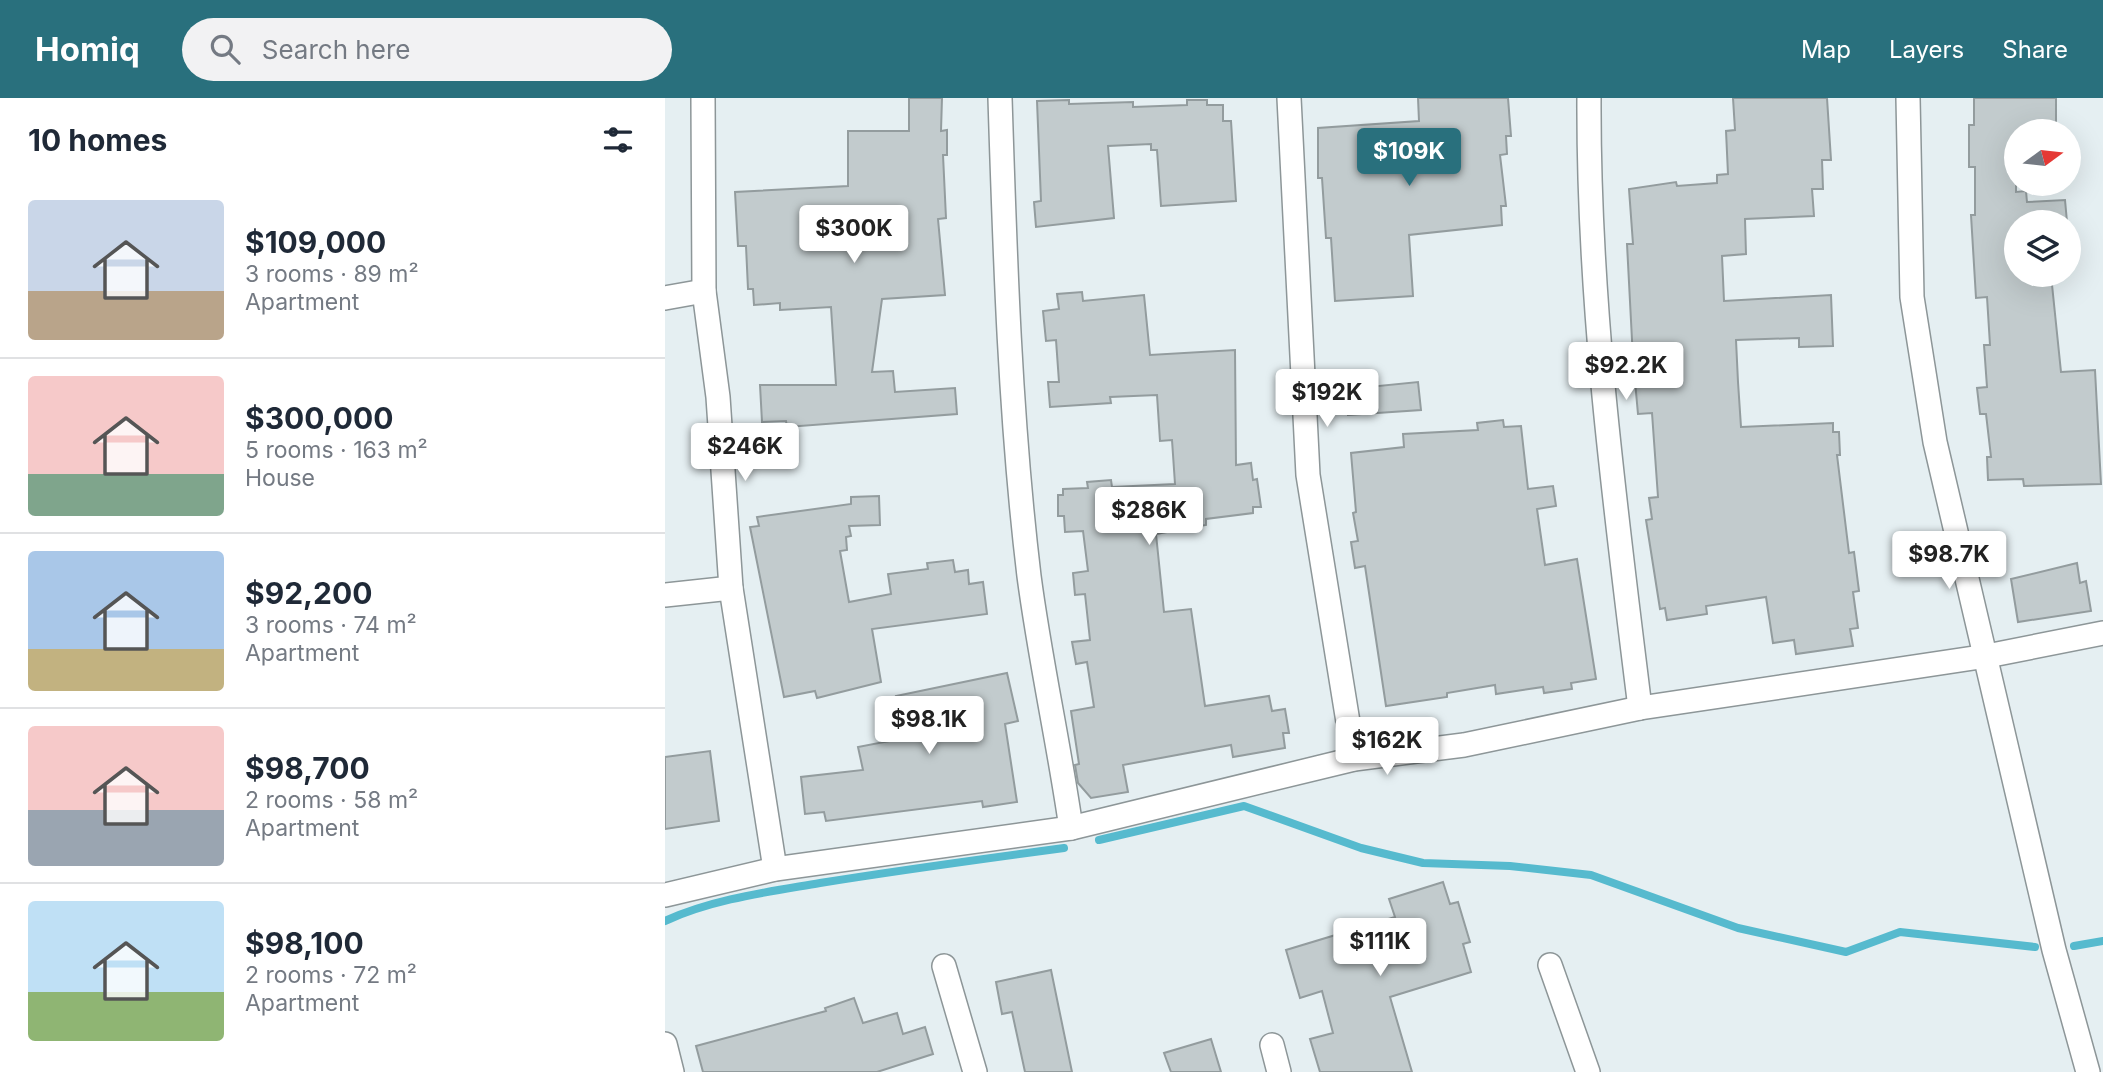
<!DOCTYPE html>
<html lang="en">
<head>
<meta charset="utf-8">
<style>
	:root { --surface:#fff; --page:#f2f2f3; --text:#1f2937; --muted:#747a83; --line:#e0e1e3; --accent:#29707d }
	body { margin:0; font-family:Inter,sans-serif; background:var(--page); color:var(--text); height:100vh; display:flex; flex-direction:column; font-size:26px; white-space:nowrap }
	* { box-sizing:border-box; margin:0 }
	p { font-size:23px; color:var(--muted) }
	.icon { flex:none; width:38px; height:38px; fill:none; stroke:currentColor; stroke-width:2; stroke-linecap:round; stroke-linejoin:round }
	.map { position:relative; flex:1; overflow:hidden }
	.panel { display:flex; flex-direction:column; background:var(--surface); width:665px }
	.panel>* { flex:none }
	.needle { width:46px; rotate:75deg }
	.buttons { position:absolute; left:1339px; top:21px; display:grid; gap:14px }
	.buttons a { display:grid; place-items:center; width:77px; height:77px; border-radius:50%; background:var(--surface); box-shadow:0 7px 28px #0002; font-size:35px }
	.price { position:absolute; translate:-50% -60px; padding:0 16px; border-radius:7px; background:#fff; color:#222; font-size:23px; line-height:46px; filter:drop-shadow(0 2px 4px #0008) }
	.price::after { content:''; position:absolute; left:50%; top:42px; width:21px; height:16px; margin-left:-10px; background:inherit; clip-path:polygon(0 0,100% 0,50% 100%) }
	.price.active { background:var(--accent); color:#fff }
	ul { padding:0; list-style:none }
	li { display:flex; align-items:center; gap:21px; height:175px; padding:0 28px }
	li+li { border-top:2px solid var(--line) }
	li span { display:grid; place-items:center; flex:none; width:196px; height:140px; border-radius:7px; color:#555 }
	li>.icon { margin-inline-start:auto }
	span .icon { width:84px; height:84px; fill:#fffc; stroke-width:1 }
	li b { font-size:30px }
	h2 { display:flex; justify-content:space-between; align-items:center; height:84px; padding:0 28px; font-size:30px }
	header { display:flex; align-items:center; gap:42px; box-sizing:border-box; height:98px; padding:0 35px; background:var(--accent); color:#fff }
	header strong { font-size:33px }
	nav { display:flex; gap:38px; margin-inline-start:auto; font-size:24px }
	.search { width:490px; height:63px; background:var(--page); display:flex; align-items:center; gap:18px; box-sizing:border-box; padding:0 24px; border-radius:38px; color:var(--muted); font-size:26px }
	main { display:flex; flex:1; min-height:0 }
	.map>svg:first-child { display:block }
</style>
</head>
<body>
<header>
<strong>Homiq</strong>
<div class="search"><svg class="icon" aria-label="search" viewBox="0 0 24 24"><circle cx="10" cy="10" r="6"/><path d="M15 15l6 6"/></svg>Search here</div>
<nav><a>Map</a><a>Layers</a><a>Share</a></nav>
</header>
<main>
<section class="panel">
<h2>10 homes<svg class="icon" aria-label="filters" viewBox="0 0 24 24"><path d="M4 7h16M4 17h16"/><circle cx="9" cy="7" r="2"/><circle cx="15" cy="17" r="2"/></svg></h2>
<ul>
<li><span style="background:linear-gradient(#c9d6e8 65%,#b9a48a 0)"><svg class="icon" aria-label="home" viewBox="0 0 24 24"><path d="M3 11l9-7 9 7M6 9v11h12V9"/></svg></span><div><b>$109,000</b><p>3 rooms · 89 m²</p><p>Apartment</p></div></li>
<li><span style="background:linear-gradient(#f6c9c9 70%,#7fa58c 0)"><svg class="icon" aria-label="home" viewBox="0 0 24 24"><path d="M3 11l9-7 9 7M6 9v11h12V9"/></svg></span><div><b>$300,000</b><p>5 rooms · 163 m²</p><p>House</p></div></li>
<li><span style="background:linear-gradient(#a9c7e8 70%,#c2b280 0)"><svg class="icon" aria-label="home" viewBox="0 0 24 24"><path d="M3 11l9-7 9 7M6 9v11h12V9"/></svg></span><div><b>$92,200</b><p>3 rooms · 74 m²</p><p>Apartment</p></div></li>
<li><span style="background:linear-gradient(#f6c9c9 60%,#9aa5b1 0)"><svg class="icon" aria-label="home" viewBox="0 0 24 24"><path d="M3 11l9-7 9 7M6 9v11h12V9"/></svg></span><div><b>$98,700</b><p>2 rooms · 58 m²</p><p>Apartment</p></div></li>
<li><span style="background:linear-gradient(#bfe0f5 65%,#8fb573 0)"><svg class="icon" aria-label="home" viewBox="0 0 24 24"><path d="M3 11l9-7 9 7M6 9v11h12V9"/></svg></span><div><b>$98,100</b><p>2 rooms · 72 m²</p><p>Apartment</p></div></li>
</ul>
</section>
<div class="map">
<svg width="1438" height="974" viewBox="0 0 1438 974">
	<rect width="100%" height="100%" fill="#e5eff2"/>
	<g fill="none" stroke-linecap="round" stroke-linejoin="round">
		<!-- stream -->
		<g stroke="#56bace" stroke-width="8">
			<polyline points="434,742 579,708 696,750 758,765 845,768 926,777 1073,830 1181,854 1235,834 1370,849"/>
			<path d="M0 823C48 801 103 794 155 785 236 772 317 761 399 750"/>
			<polyline points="1409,848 1438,843"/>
		</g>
	</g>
	<!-- building -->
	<g fill="#c2cbcd" stroke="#939c9e" stroke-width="2">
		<polygon points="244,0 277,0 276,33 282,32 282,57 278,57 281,120 273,121 280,197 217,201 207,274 228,273 230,294 290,290 292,316 122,329 121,323 97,324 95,287 171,287 166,209 115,212 115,205 89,207 88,191 83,191 81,148 73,148 70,94 183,88 183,33 244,33"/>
		<polygon points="753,0 843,0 846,38 841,38 842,56 835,57 841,108 836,108 837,127 744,137 748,198 670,203 666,140 661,140 657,80 653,80 653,30 754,23"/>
		<polygon points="1068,0 1162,0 1166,62 1157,62 1158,91 1147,91 1149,118 1080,121 1081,156 1057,158 1059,203 1166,197 1168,248 1134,249 1134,240 1071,242 1073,284 1076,329 1168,325 1168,334 1174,334 1175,357 1172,357 1184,455 1189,454 1194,493 1188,494 1193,530 1185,531 1188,548 1131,556 1129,542 1108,545 1101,499 1041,508 1042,516 1002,522 1000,510 995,511 981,422 987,421 984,400 993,399 987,315 973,316 968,261 962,146 968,146 964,91 1011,84 1012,88 1052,85 1052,77 1063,76 1061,33 1070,32"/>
		<polygon points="1309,0 1391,0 1391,33 1351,33 1351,94 1361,93 1362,104 1400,102 1402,124 1351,124 1351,177 1386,177 1396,274 1430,272 1436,386 1359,388 1358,381 1323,382 1322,359 1326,359 1321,316 1315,316 1312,290 1322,289 1319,247 1325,247 1322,199 1311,200 1306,117 1310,117 1310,69 1304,69 1304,27 1309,27"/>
		<polygon points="404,2 404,6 468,4 468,9 522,7 522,2 542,2 542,7 558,7 558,23 566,23 571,103 496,108 492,52 486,52 486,46 443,48 449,120 371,129 369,104 376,103 372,3"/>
		<polygon points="417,194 418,203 479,197 485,257 570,252 571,367 586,365 588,382 592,381 596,409 588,409 588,415 541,421 541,427 491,436 499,514 526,511 540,608 604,598 607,613 620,611 624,635 618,635 620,650 568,659 566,647 458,667 463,694 426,700 413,685 410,667 414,666 406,613 429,609 422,564 411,566 407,544 425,542 420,496 410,497 408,475 423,473 418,433 400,434 399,418 393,418 393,397 398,397 398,391 423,390 422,384 446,382 447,389 510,386 507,342 495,343 492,297 445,299 446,305 385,309 383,284 394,284 391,242 381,243 378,213 394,211 392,196"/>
		<polygon points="703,282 704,289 753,284 756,312 683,317 680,285"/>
		<polygon points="838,322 839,329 856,328 863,391 888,388 891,408 872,411 880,467 912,461 931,581 906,585 907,591 879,595 878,589 831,596 830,587 782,595 782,599 721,608 700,468 690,470 686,444 693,443 688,415 691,414 686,355 739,349 738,336 813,332 812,325"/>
		<polygon points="214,398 215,427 184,428 186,438 181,439 182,452 175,453 184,504 226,496 223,476 263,471 262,465 288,462 290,474 303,472 304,486 318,484 322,516 207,531 216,584 152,600 150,593 119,599 85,429 94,428 92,419 186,406 186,399"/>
		<polygon points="1412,465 1415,485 1421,483 1426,513 1353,524 1346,481"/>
		<polygon points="342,575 353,623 340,626 352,704 318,709 317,703 161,723 159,714 140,716 136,679 198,672 193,649 240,640 231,598"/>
		<polygon points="45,653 54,723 0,731 0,659"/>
		<polygon points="778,784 785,806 793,804 805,844 798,846 806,874 725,899 747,974 655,974 645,941 668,935 657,893 635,900 621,852 730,819 724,801"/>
		<polygon points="386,872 407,974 360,974 347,914 337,916 331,884"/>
		<polygon points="189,900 198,925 232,915 238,936 260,929 268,956 212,974 38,974 31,948 161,913 160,910"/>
		<polygon points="546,941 556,974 506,974 499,955"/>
	</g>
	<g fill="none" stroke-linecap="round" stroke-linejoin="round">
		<!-- street casing -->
		<g stroke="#8d9698" stroke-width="26">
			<g id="street">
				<polyline points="38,0 39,193 53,299 66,490 110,771"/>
				<path d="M335 0C340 159 345 320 364 478 375 562 394 646 406 730"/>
				<polyline points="624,0 643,377 689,661"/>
				<path d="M924 0C923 205 950 407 975 610"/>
				<polyline points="1243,0 1247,199 1270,344 1389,852 1423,974"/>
				<polyline points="0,200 39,193"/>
				<polyline points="0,497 66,490"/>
				<polyline points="0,797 110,771 406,730 689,661 799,647 975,610 1322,558 1438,535"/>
				<polyline points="885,867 923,974"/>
				<polyline points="279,868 310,974"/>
				<polyline points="0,946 7,974"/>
				<polyline points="607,947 614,974"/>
			</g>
		</g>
		<!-- street -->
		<use href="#street" stroke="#fff" stroke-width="23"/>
	</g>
</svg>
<div class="buttons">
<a><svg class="needle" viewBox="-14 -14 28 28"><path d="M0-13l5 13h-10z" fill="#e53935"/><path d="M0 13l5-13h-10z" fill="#747a83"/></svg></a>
<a><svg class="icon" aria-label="layers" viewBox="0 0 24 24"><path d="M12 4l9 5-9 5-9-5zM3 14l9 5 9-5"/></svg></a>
</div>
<b class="price active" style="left:744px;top:90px">$109K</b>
<b class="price" style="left:189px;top:167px">$300K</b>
<b class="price" style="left:961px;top:304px">$92.2K</b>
<b class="price" style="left:662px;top:331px">$192K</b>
<b class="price" style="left:80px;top:385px">$246K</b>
<b class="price" style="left:484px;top:449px">$286K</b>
<b class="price" style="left:1284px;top:493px">$98.7K</b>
<b class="price" style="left:264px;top:658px">$98.1K</b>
<b class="price" style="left:722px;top:679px">$162K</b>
<b class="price" style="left:715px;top:880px">$111K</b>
</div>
</main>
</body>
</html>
